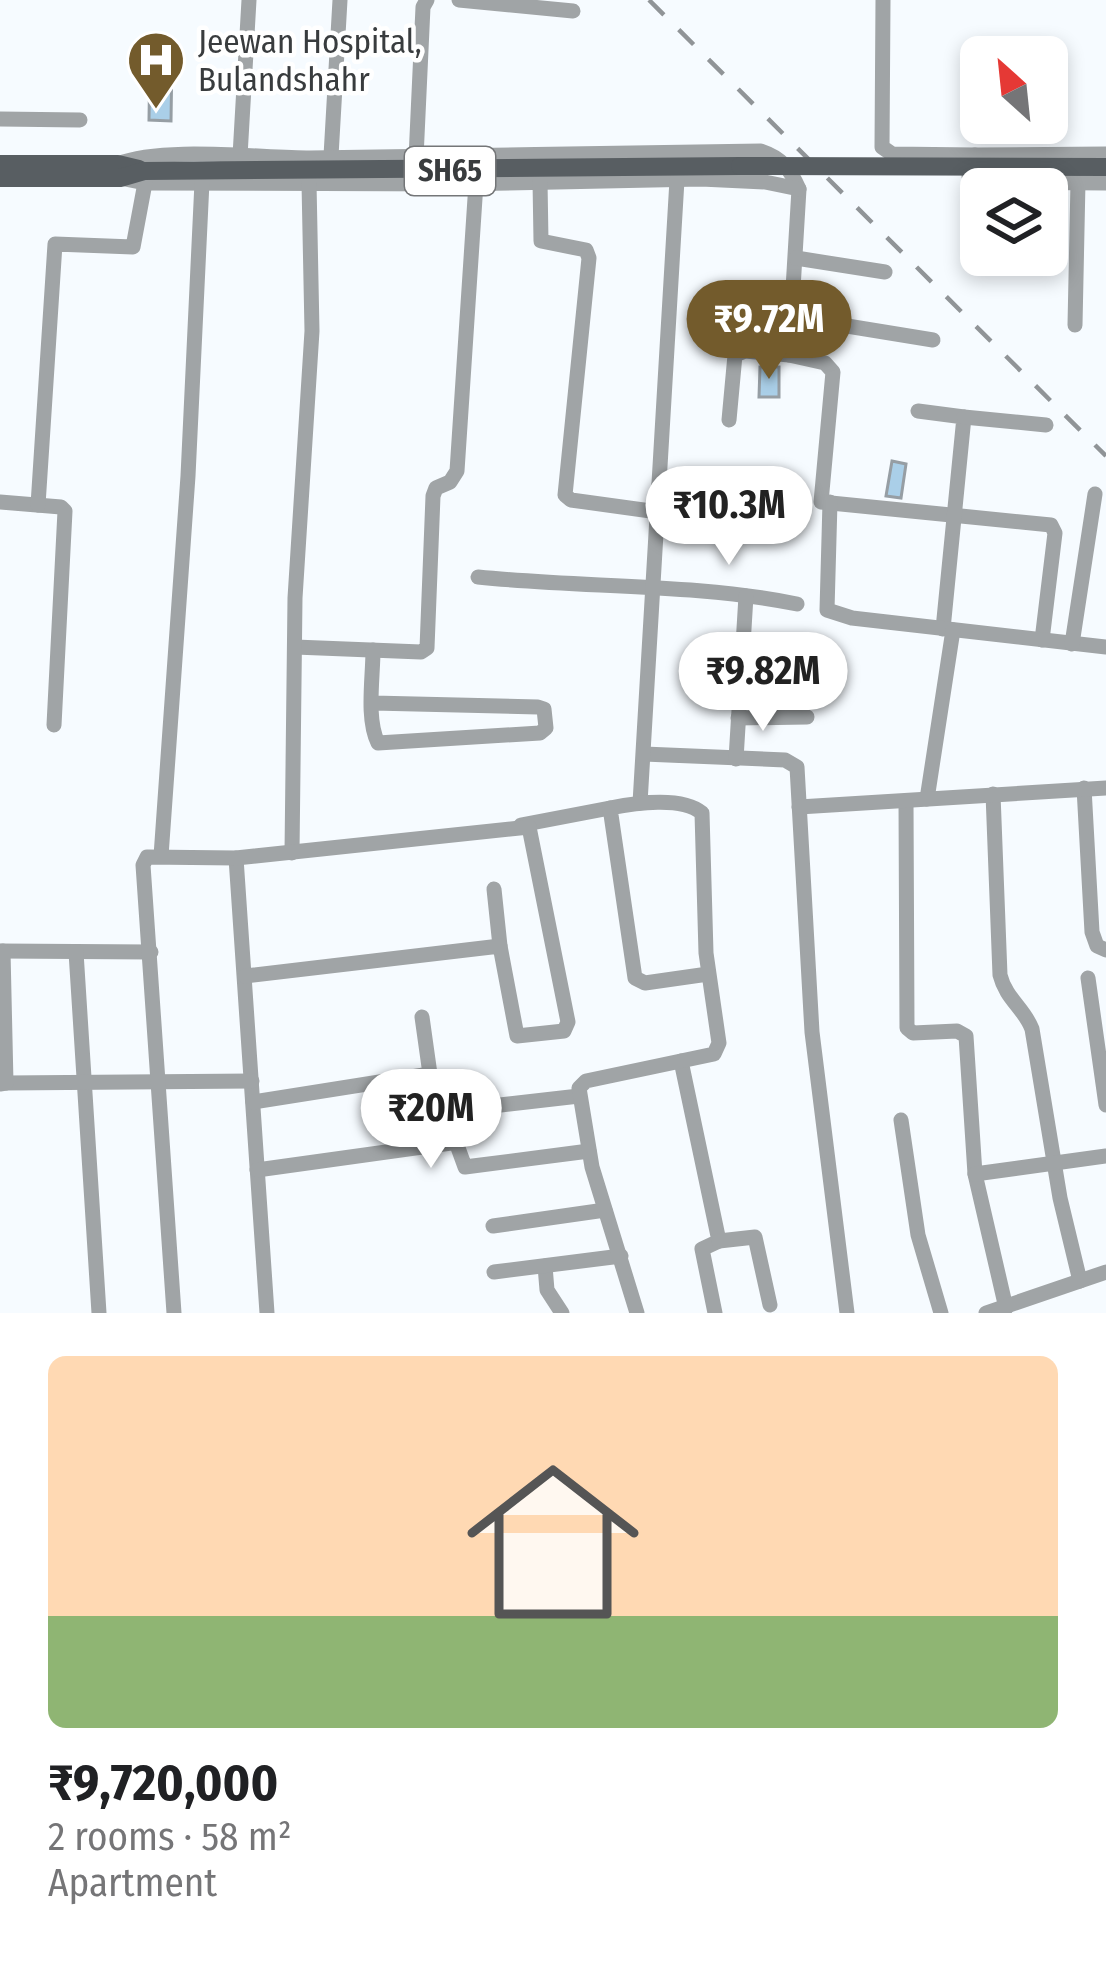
<!DOCTYPE html>
<html lang="en">
<head>
<meta charset="utf-8">
<style>
	:root { --surface:#fff; --page:#f6f6f6; --text:#202124; --muted:#757577; --line:#e0e0e0; --accent:#735b2c }
	body { margin:0; font-family:"Fira Sans Condensed",sans-serif; background:var(--page); color:var(--text); height:100vh; display:flex; flex-direction:column; font-size:45px; white-space:nowrap }
	* { box-sizing:border-box; margin:0 }
	p { font-size:39px; color:var(--muted) }
	.icon { flex:none; width:66px; height:66px; fill:none; stroke:currentColor; stroke-width:2; stroke-linecap:round; stroke-linejoin:round }
	.map { position:relative; height:1313px; overflow:hidden }
	.panel { display:flex; flex-direction:column; background:var(--surface); flex:1 }
	.panel>* { flex:none }
	.needle { width:78px; rotate:333deg }
	.fabs { position:absolute; left:960px; top:36px; display:grid; gap:24px }
	.fabs a { display:grid; place-items:center; width:108px; height:108px; border-radius:18px; background:var(--surface); box-shadow:0 6px 18px #0003; font-size:60px }
	.price { position:absolute; translate:-50% -102px; padding:0 27px; border-radius:42px; background:#fff; color:#222; font-size:39px; line-height:78px; filter:drop-shadow(0 3px 6px #0008) }
	.price::after { content:''; position:absolute; left:50%; top:72px; width:36px; height:27px; margin-left:-18px; background:inherit; clip-path:polygon(0 0,100% 0,50% 100%) }
	.price.selected { background:var(--accent); color:#fff }
	ul { padding:0; list-style:none }
	li { display:grid; align-content:center; gap:24px; height:636px; padding:0 48px }
	li+li { border-top:3px solid var(--line) }
	li span { display:grid; place-items:center; height:372px; border-radius:18px; color:#555 }
	li>.icon { margin-inline-start:auto }
	span .icon { width:216px; height:216px; fill:#fffc; stroke-width:1 }
	li b { font-size:51px }
	.map>svg:first-child { display:block }
</style>
</head>
<body>
<div class="map">
<svg width="1106" height="1313" viewBox="0 0 1106 1313">
	<rect width="100%" height="100%" fill="#f6fbff"/>
	<!-- building -->
	<g fill="#aacfe8" stroke="#969ea4" stroke-width="3">
		<polygon points="150,53 172,53 171,121 149,120"/>
		<polygon points="760,367 779,367 779,397 759,397"/>
		<polygon points="892,461 906,464 901,498 886,496"/>
	</g>
	<g fill="none" stroke-linecap="round" stroke-linejoin="round">
		<!-- minor -->
		<g stroke="#a0a4a6" stroke-width="15">
			<polyline points="459,0 573,11"/>
			<polyline points="883,0 882,147 892,154 975,155"/>
			<polyline points="0,119 80,120"/>
			<polyline points="1106,154 975,155 969,159 969,176 978,182 1106,183"/>
			<polyline points="240,156 249,0"/>
			<polyline points="331,156 340,0"/>
			<polyline points="416,158 423,7 427,0"/>
			<path d="M118 164C163 146 259 158 310 158 460 157 611 152 761 151 782 158 790 169 799 189L789 355 825 363 833 372 821 502 1051 525 1055 533 1042 640"/>
			<polyline points="120,178 145,183 456,184 701,179 765,182 799,189"/>
			<polyline points="540,181 541,241 586,250 589,258 565,495 571,500 658,512"/>
			<polyline points="796,258 885,272"/>
			<polyline points="792,317 933,340"/>
			<polyline points="1075,325 1078,182"/>
			<polyline points="918,411 964,417 943,629"/>
			<polyline points="964,417 1046,425"/>
			<polyline points="729,420 735,355 745,351 789,355"/>
			<polyline points="659,485 754,493"/>
			<polyline points="0,502 61,507 65,511 54,725"/>
			<polyline points="830,502 827,610 852,618 1106,647"/>
			<polyline points="38,505 55,244 133,247 145,183"/>
			<path d="M478 577C584 588 693 583 797 604"/>
			<polyline points="1072,644 1095,494"/>
			<polyline points="295,647 421,652 427,648 433,496 436,488 450,482 457,471 476,183"/>
			<path d="M373 650C373 678 366 719 378 743L540 733 546 728 544 709 538 707 373 703"/>
			<polyline points="738,718 807,717"/>
			<polyline points="644,754 785,760 797,767 812,1032 847,1313"/>
			<polyline points="736,759 746,596"/>
			<polyline points="1084,788 1092,932 1097,946 1106,950"/>
			<path d="M993 794 1000 975C1006 999 1024 1008 1032 1029L1060 1198 1080 1281"/>
			<polyline points="927,799 953,630"/>
			<polyline points="906,801 907,1028 913,1033 957,1031 966,1036 975,1174 1006,1308"/>
			<polyline points="640,803 677,180"/>
			<polyline points="799,807 1106,788"/>
			<polyline points="521,825 610,808"/>
			<polyline points="292,853 295,598 312,331 309,183"/>
			<polyline points="161,856 188,476 202,182"/>
			<polyline points="236,858 267,1313"/>
			<polyline points="494,889 500,946"/>
			<polyline points="0,951 151,952"/>
			<polyline points="76,952 99,1313"/>
			<polyline points="1088,978 1106,1105"/>
			<polyline points="681,1061 719,1241 702,1249 715,1313"/>
			<polyline points="6,1083 252,1081"/>
			<polyline points="0,1084 6,1083 3,951"/>
			<polyline points="253,1102 430,1074 422,1017"/>
			<polyline points="483,1107 579,1096"/>
			<polyline points="901,1120 918,1235 941,1313"/>
			<polyline points="257,1170 451,1143 457,1145 465,1167 589,1151"/>
			<polyline points="975,1174 1106,1156"/>
			<polyline points="493,1226 605,1210"/>
			<polyline points="719,1241 755,1237 770,1305"/>
			<polyline points="545,1266 547,1290 562,1313"/>
			<polyline points="494,1272 621,1256"/>
			<polyline points="174,1313 143,865 147,857 236,858 529,827 568,1022 564,1031 517,1036 500,946 245,976"/>
			<path d="M637 1313 592 1167 579 1088 586 1081 714 1054 719 1043 706 953 702 813C682 796 635 803 610 808L635 978 645 983 708 974"/>
			<polyline points="986,1313 1106,1272"/>
		</g>
		<!-- major -->
		<g stroke="#585e62" stroke-width="18">
			<polyline points="0,164 118,164 139,169"/>
			<polyline points="0,178 120,178 144,171 740,166"/>
		</g>
		<!-- rail -->
		<polyline stroke="#909497" stroke-width="4.5" stroke-dasharray="21 21" stroke-linecap="butt" points="649,0 1106,456"/>
		<!-- major-bridge -->
		<polyline stroke="#585e62" stroke-width="18" points="740,166 1106,167"/>
	</g>
	<!-- icons -->
	<defs>
		<g id="hospital-pin" transform="scale(3)"><path d="M0 17L-7.5 6A9.5 9.5 0 1 1 7.5 6Z" fill="#735b2c" stroke="#fff"/><path d="M-5-5h3v3.5h4V-5h3V5h-3V1.5h-4V5h-3Z" fill="#fff"/></g>
	</defs>
	<g fill-rule="evenodd">
		<use href="#hospital-pin" x="156" y="60"/>
	</g>
	<g text-anchor="middle" stroke-width="9" stroke-linejoin="round" paint-order="stroke">
		<!-- shield labels -->
		<rect fill="#fff" stroke="#747678" stroke-width="3" x="405" y="147" width="90" height="48" rx="9"/>
		<g font-size="30" font-weight="bold" fill="#393c3e">
			<text x="450" y="181">SH65</text>
		</g>
		<!-- poi labels -->
		<g font-size="33" fill="#393c3e" stroke="#fff" text-anchor="start">
			<text x="198" y="53">Jeewan Hospital,<tspan x="198" dy="38">Bulandshahr</tspan></text>
		</g>
	</g>
</svg>
<div class="fabs">
<a><svg class="needle" viewBox="-14 -14 28 28"><path d="M0-13l5 13h-10z" fill="#e53935"/><path d="M0 13l5-13h-10z" fill="#757577"/></svg></a>
<a><svg class="icon" aria-label="layers" viewBox="0 0 24 24"><path d="M12 4l9 5-9 5-9-5zM3 14l9 5 9-5"/></svg></a>
</div>
<b class="price selected" style="left:769px;top:382px">₹9.72M</b>
<b class="price" style="left:729px;top:568px">₹10.3M</b>
<b class="price" style="left:763px;top:734px">₹9.82M</b>
<b class="price" style="left:431px;top:1171px">₹20M</b>
</div>
<section class="panel">
<ul>
<li><span style="background:linear-gradient(#ffd9b3 70%,#8fb573 0)"><svg class="icon" aria-label="home" viewBox="0 0 24 24"><path d="M3 11l9-7 9 7M6 9v11h12V9"/></svg></span><div><b>₹9,720,000</b><p>2 rooms · 58 m²</p><p>Apartment</p></div></li>
</ul>
</section>
</body>
</html>
